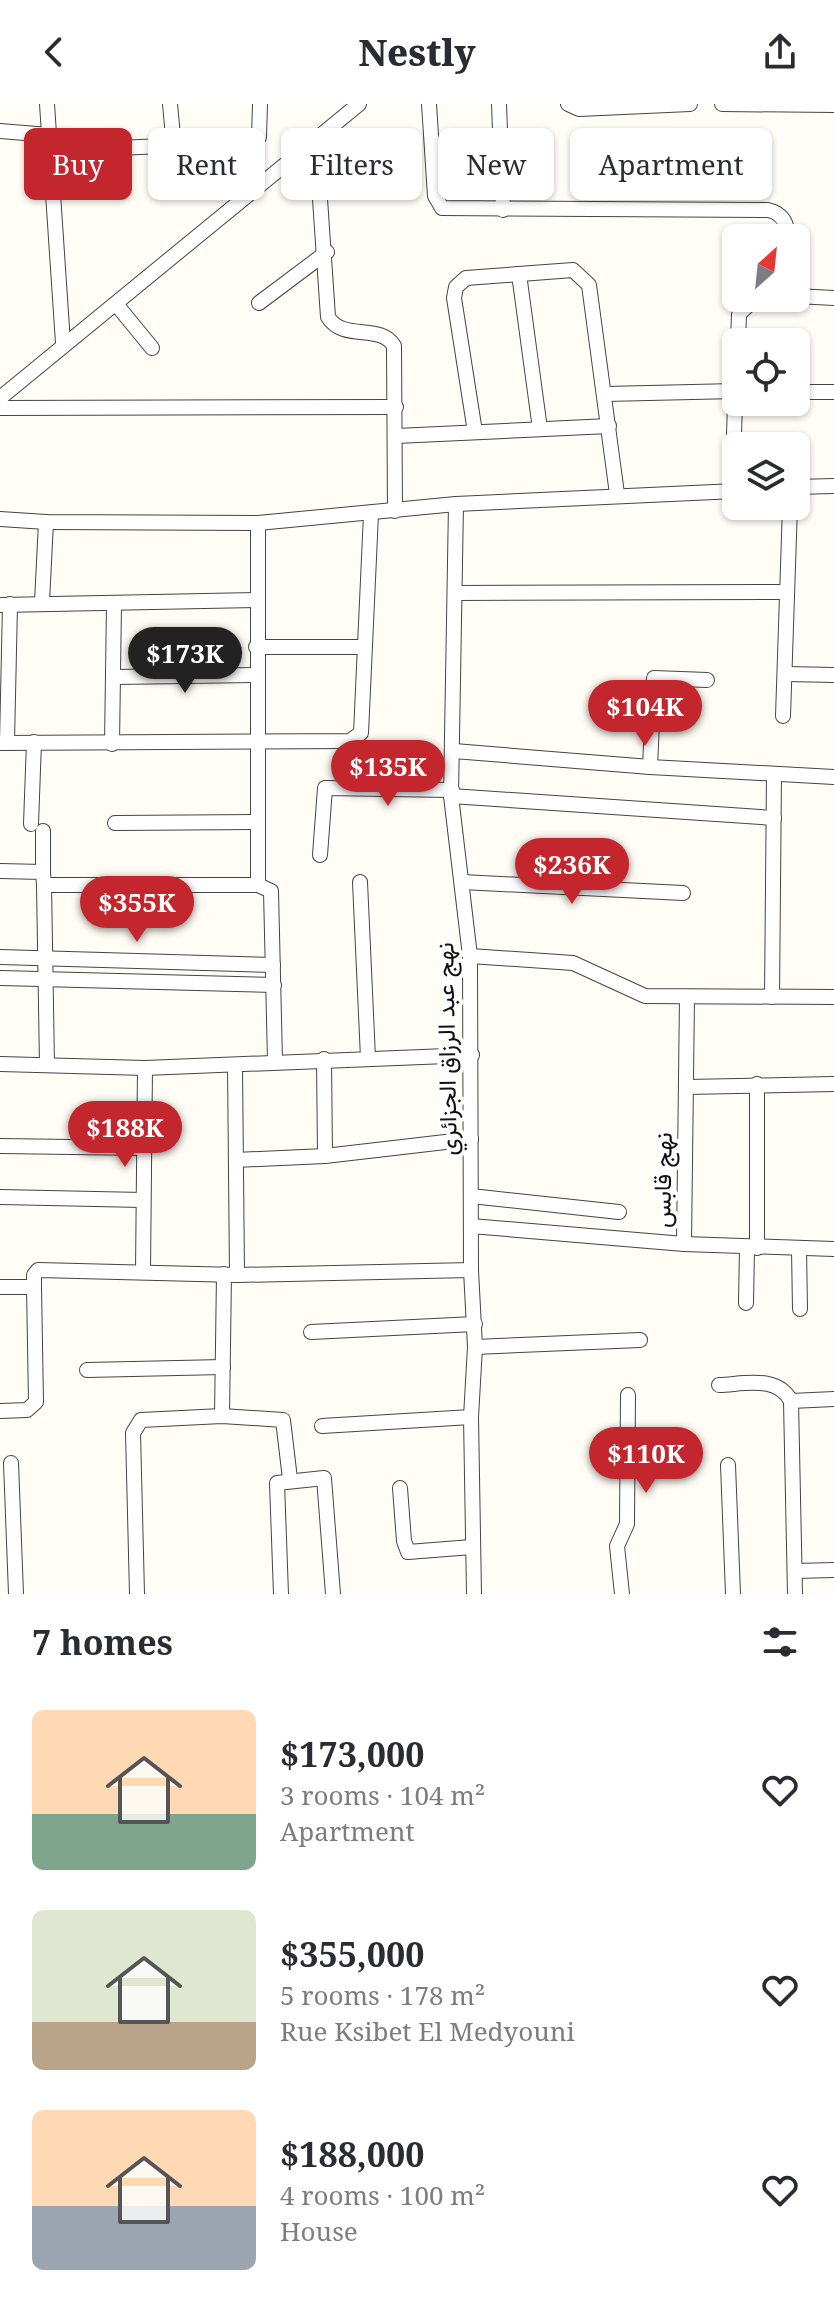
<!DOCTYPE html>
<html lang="en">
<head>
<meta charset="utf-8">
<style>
	:root { --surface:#fff; --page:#f7f7f7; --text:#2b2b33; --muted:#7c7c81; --accent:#c4262e }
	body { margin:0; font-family:"Noto Serif",Vazirmatn,serif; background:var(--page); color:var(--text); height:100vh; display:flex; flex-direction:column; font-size:30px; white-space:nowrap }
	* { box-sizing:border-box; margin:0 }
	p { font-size:26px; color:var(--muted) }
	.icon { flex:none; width:44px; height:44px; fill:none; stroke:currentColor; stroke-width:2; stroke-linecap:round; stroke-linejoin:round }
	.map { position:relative; height:1490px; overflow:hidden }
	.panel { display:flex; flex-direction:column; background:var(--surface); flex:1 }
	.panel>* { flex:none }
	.hud { position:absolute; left:24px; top:24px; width:786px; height:72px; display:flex; gap:16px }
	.needle { width:52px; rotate:27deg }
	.tools { position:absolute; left:722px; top:120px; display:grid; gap:16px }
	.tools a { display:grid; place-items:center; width:88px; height:88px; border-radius:12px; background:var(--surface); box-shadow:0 2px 6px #0004; font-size:40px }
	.price { position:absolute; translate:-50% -68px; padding:0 18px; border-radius:28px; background:var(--accent); color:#fff; font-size:26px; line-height:52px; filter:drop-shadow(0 2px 4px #0008) }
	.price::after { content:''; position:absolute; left:50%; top:48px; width:24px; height:18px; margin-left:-12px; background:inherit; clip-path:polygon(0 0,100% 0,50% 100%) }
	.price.selected { background:#222; color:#fff }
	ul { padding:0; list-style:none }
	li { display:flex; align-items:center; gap:24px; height:200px; padding:0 32px }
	li span { display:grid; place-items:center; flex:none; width:224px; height:160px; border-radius:12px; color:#555 }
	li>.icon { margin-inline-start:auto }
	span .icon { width:96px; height:96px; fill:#fffc; stroke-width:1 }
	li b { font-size:34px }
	h2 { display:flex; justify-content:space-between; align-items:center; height:96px; padding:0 32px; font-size:34px }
	.tag { padding:0 28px; border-radius:12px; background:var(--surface); box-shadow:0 2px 6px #0004; font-size:28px; line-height:72px }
	.tag.selected { background:var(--accent); color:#fff }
	header { display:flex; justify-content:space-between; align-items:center; height:104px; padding:0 32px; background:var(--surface); font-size:36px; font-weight:800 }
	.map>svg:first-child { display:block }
</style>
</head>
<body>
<header><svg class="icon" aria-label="back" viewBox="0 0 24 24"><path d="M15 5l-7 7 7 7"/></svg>Nestly<svg class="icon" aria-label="share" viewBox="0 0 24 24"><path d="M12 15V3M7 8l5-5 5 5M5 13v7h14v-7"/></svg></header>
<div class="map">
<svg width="834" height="1490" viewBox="0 0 834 1490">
	<rect width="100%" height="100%" fill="#fffdf5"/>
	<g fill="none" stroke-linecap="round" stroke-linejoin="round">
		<!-- minor casing -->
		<g stroke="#444" stroke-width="16">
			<g id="minor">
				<polyline points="47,0 63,239"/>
				<polyline points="170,0 174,43"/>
				<path d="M429 0 435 92 442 104 768 106C782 109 789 120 786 134"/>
				<polyline points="499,0 503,106"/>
				<polyline points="568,0 579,5 690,0"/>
				<polyline points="722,0 834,1"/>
				<polyline points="0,27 49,31"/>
				<path d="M316 36 328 213C343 238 381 219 394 242L395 407"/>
				<polyline points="50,47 253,38 259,33 260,0"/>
				<polyline points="519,170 540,325"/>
				<polyline points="796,192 834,194"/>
				<polyline points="259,199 327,148"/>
				<polyline points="116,200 152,244"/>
				<polyline points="738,238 739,210 756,194"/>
				<polyline points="796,288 834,288"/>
				<polyline points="605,290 736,287"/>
				<polyline points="0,294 359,0"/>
				<polyline points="0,304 396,303"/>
				<polyline points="475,328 454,194 456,183 466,174 573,166 589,181 617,390"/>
				<polyline points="396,332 609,322"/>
				<polyline points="796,383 834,382"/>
				<polyline points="732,387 736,272"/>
				<polyline points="456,400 451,692 470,852 471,1166 475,1243 471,1313 474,1490"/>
				<polyline points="0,415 46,418 258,419 456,400 736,387"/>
				<polyline points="258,419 258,781 271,787 275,957"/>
				<polyline points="456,489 787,488"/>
				<polyline points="42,498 46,418"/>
				<polyline points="0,501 256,496"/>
				<polyline points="256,543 364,543"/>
				<polyline points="786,570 834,571"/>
				<polyline points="114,573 257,571"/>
				<polyline points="783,612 790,402"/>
				<polyline points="7,638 10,500"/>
				<polyline points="0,639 350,637 361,629 371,410"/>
				<polyline points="112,640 114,500"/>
				<polyline points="454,647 650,663 834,673"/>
				<polyline points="650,663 654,574 707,576"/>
				<polyline points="451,692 774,714"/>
				<polyline points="115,719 256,718"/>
				<polyline points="31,720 34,638"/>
				<polyline points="43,727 43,768"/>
				<polyline points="320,751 325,684 452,686"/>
				<polyline points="0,767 43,768 44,781"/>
				<polyline points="360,778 368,954"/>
				<polyline points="462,778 683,789"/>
				<polyline points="470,852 573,859 645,892 834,893"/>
				<polyline points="0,853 273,861"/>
				<polyline points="0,874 274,881"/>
				<polyline points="772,893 774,670"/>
				<polyline points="324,955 325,1052"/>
				<polyline points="0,960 145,964 472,951"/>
				<polyline points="47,961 44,781 258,781"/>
				<polyline points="235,961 237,1171"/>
				<polyline points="686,983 834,980"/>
				<polyline points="0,1042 144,1044"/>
				<polyline points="236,1056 325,1052 471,1035"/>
				<polyline points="471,1092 619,1108"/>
				<polyline points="0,1093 143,1096"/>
				<polyline points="471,1122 684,1140 834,1145"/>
				<polyline points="684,1140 687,893"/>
				<polyline points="757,1144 757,980"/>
				<polyline points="799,1145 800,1205"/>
				<polyline points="143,1167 145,964"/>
				<polyline points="0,1183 34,1183 34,1171 38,1166 237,1171 471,1166"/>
				<polyline points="746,1199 747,1144"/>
				<polyline points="311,1228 475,1220"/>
				<polyline points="475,1243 640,1236"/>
				<polyline points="87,1266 223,1263"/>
				<path d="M719 1281C745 1280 777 1271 791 1297L795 1490"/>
				<polyline points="791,1297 834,1295"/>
				<polyline points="0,1307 27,1306 36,1298 34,1183"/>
				<polyline points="222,1312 224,1170"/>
				<polyline points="322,1322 471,1313"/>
				<polyline points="11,1359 16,1490"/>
				<polyline points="728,1361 733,1490"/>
				<polyline points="400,1384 404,1437 408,1448 472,1443"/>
				<polyline points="795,1467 834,1466"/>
				<polyline points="137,1490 133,1329 141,1316 222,1312 283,1316 290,1375"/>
				<polyline points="281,1490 277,1379 324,1374 333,1490"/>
				<polyline points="622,1490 617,1442 627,1420 628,1291"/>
			</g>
		</g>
		<!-- minor -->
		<use href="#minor" stroke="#fff" stroke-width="14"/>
	</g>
	<g text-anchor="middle" stroke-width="8" stroke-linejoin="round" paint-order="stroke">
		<!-- street labels -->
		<g font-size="24" fill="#111" stroke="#fff">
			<text transform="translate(447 945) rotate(-91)" y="8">نهج عبد الرزاق الجزائري</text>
			<text transform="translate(663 1076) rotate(-89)" y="8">نهج قابس</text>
		</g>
	</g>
</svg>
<div class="tools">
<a><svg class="needle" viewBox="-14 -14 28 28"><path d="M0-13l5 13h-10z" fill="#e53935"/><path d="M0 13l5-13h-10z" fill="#7c7c81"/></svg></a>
<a><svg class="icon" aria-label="locate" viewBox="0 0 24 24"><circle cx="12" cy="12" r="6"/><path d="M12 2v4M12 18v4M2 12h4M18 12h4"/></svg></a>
<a><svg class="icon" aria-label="layers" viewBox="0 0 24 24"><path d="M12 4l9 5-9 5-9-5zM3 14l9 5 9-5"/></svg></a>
</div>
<b class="price selected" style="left:185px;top:591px">$173K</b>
<b class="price" style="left:645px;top:644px">$104K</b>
<b class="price" style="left:388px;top:704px">$135K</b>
<b class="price" style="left:572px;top:802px">$236K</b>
<b class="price" style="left:137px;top:840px">$355K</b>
<b class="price" style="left:125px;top:1065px">$188K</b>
<b class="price" style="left:646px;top:1391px">$110K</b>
<div class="hud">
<a class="tag selected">Buy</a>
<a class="tag">Rent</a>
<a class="tag">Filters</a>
<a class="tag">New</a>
<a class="tag">Apartment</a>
</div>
</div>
<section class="panel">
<h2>7 homes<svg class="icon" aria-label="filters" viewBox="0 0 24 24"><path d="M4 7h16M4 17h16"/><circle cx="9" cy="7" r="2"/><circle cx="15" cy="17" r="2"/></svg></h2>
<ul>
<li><span style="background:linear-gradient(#ffd9b3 65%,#7fa58c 0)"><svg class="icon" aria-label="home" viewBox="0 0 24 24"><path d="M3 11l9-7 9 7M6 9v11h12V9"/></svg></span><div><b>$173,000</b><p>3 rooms · 104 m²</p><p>Apartment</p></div><svg class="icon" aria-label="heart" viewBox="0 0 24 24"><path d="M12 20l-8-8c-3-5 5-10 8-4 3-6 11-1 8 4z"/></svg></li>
<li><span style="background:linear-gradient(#dfe7d0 70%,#b9a48a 0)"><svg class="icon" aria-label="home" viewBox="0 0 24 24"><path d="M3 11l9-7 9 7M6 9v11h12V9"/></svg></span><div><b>$355,000</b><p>5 rooms · 178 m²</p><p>Rue Ksibet El Medyouni</p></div><svg class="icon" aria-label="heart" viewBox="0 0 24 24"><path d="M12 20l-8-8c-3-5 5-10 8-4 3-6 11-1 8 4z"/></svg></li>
<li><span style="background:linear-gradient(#ffd9b3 60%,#9aa5b1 0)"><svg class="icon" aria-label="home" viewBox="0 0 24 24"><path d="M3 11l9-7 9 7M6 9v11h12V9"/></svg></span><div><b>$188,000</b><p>4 rooms · 100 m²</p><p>House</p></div><svg class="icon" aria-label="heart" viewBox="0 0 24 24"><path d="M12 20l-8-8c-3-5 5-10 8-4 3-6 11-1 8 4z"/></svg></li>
</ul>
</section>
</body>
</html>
